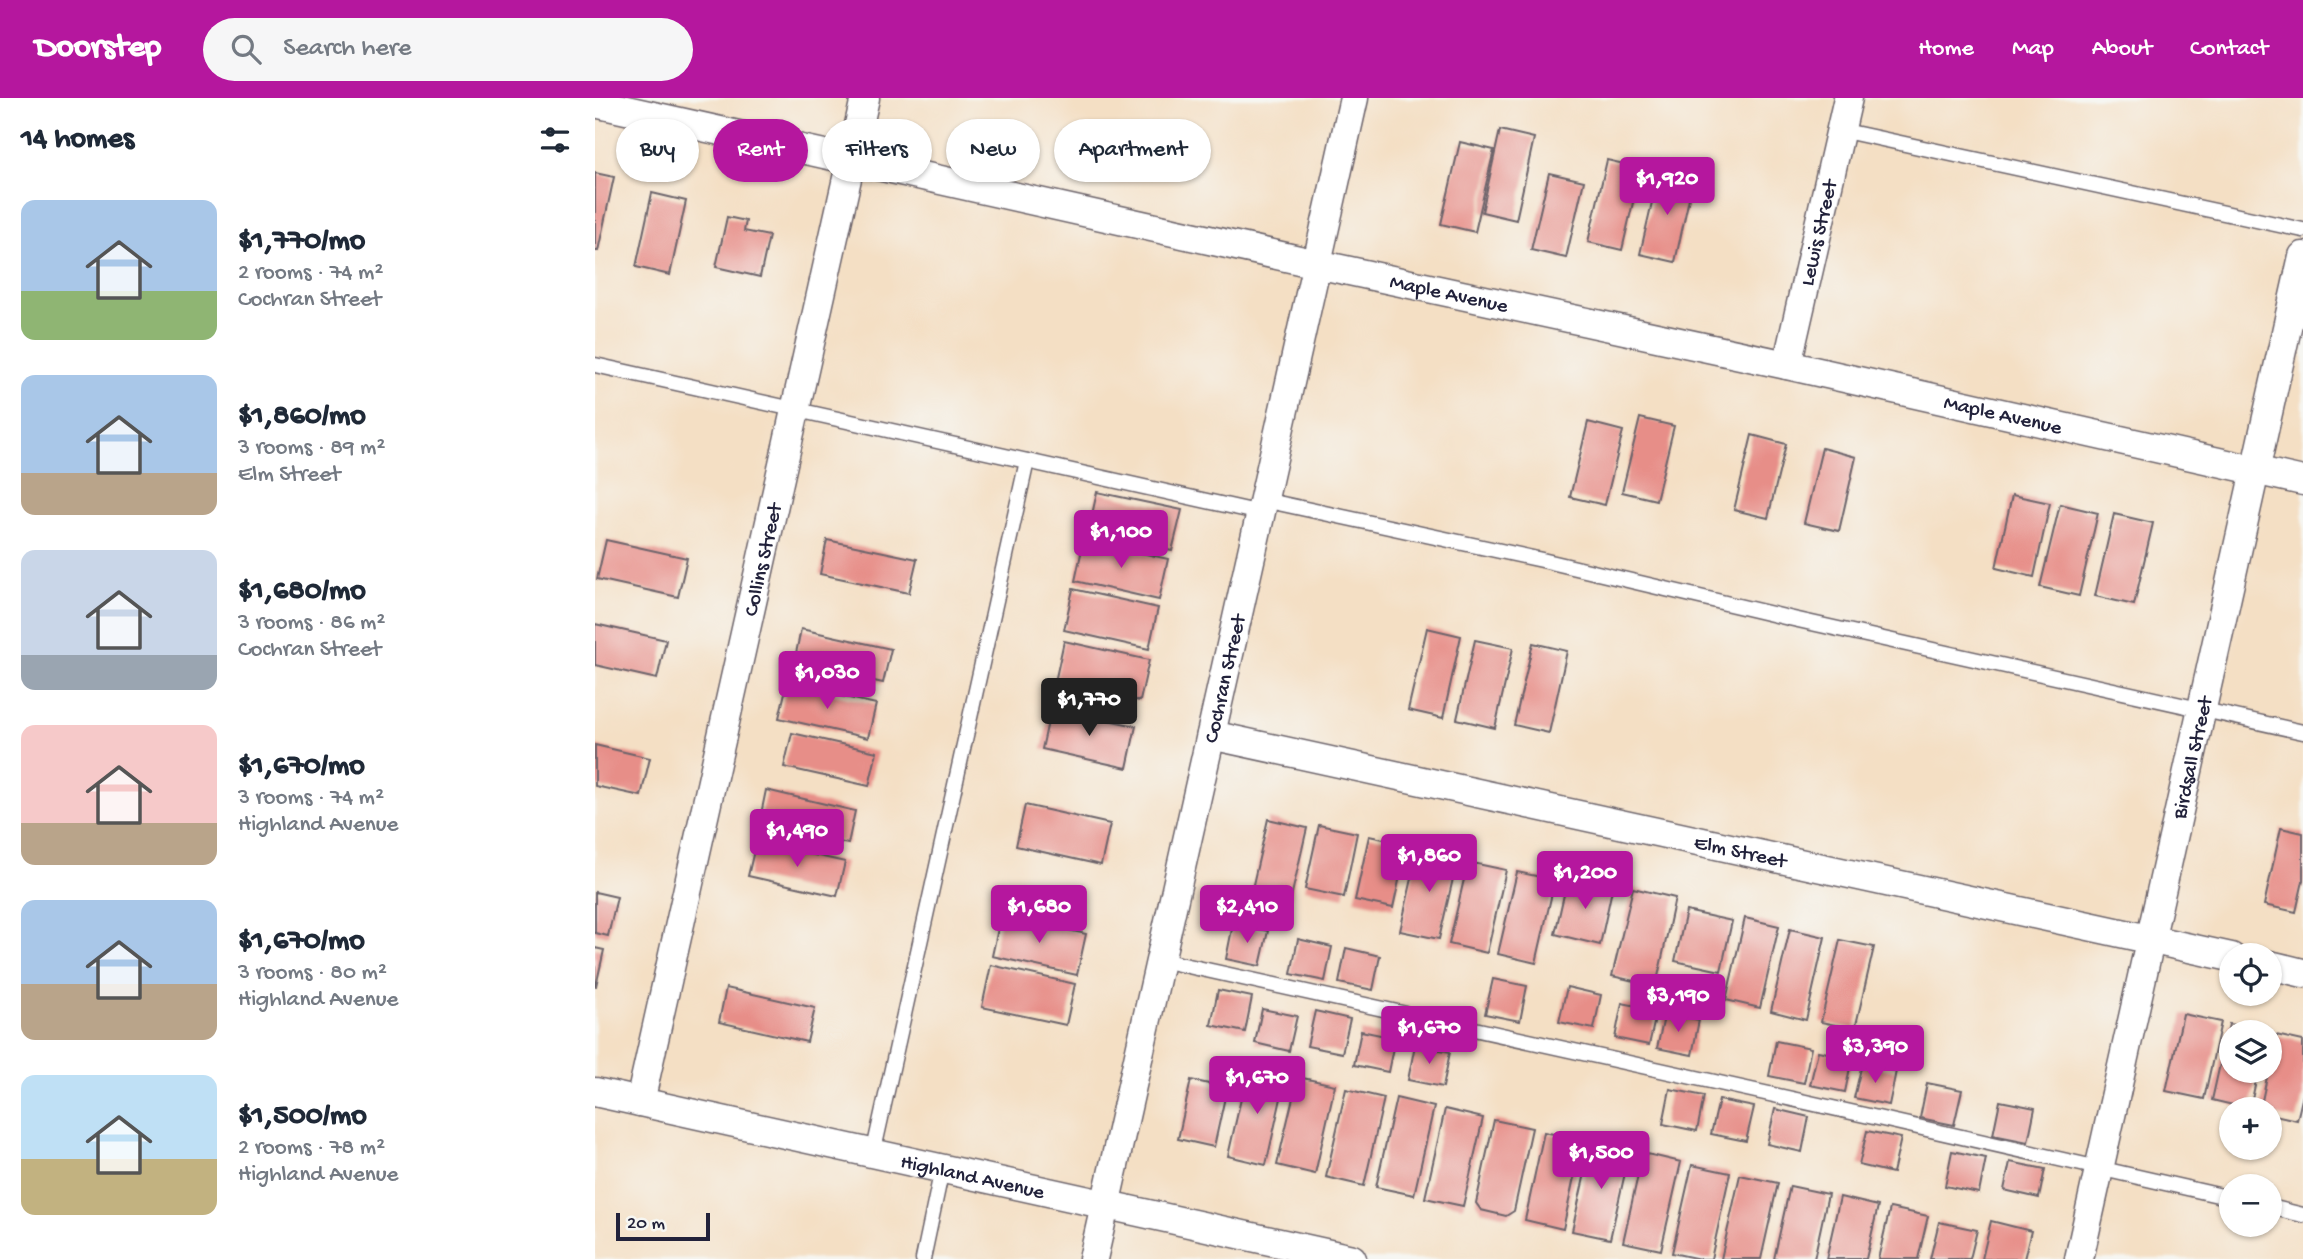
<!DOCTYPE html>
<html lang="en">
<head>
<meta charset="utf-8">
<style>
	:root { --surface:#fff; --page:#f6f6f7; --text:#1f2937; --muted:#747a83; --accent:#b5179e }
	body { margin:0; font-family:"Gochi Hand",sans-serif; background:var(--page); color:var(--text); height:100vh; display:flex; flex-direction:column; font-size:26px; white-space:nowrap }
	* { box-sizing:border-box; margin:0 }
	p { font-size:23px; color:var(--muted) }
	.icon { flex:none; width:38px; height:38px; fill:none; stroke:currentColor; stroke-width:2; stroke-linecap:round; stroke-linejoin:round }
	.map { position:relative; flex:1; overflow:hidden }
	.details { display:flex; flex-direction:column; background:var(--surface); width:595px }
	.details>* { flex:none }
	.banner { position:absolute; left:21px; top:21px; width:665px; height:63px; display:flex; gap:14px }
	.buttons { position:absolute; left:1624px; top:845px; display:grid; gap:14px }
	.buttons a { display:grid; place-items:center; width:63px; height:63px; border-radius:50%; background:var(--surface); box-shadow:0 2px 5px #0004; font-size:35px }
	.scale { position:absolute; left:21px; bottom:18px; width:94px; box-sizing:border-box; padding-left:7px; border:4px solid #22223b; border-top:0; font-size:19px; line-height:24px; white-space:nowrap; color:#22223b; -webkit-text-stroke:5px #f6f6f2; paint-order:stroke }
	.price { position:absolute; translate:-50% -60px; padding:0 16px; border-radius:7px; background:var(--accent); color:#fff; font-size:23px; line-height:46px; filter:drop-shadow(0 2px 4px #0008) }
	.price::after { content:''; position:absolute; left:50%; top:42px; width:21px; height:16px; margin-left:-10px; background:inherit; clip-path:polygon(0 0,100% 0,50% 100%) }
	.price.active { background:#222; color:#fff }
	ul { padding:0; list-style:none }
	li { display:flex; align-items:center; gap:21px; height:175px; padding:0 21px }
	li span { display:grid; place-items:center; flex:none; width:196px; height:140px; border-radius:14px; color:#555 }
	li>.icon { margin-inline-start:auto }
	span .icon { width:84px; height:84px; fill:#fffc; stroke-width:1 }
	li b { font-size:30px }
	h2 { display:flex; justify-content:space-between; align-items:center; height:84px; padding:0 21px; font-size:30px }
	.chip { padding:0 24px; border-radius:32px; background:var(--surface); box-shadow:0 2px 5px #0004; font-size:24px; line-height:63px }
	.chip.active { background:var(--accent); color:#fff }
	header { display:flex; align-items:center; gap:42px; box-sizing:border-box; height:98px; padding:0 35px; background:var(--accent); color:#fff }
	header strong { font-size:33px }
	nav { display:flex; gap:38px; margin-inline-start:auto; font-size:24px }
	.search { width:490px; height:63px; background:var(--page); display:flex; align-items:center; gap:18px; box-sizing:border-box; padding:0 24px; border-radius:38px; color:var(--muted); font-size:26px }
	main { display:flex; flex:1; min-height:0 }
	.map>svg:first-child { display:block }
</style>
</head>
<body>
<header>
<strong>Doorstep</strong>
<div class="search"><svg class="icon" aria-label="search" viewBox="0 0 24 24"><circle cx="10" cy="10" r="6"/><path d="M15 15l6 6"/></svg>Search here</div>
<nav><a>Home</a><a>Map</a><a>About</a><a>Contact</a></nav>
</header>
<main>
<section class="details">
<h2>14 homes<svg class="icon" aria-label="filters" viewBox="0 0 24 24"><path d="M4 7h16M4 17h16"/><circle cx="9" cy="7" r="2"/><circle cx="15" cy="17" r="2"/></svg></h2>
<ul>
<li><span style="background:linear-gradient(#a9c7e8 65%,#8fb573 0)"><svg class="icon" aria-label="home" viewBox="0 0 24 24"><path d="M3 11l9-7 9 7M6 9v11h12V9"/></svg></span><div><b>$1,770/mo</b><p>2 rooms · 74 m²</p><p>Cochran Street</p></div></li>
<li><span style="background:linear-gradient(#a9c7e8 70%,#b9a48a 0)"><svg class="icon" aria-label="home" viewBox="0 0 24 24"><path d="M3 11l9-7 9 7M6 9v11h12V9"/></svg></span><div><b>$1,860/mo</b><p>3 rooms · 89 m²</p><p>Elm Street</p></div></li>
<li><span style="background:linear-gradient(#c9d6e8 75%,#9aa5b1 0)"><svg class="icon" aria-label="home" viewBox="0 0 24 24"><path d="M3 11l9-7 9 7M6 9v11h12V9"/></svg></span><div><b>$1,680/mo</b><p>3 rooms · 86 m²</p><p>Cochran Street</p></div></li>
<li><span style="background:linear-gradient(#f6c9c9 70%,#b9a48a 0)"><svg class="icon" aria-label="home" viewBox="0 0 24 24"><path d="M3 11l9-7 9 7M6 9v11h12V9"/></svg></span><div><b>$1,670/mo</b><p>3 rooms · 74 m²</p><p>Highland Avenue</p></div></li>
<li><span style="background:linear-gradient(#a9c7e8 60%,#b9a48a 0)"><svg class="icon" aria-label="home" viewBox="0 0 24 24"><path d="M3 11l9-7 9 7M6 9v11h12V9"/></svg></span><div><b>$1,670/mo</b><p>3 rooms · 80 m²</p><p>Highland Avenue</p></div></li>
<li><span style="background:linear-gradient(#bfe0f5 60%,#c2b280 0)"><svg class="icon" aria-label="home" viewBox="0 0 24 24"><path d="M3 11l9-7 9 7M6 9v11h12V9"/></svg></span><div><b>$1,500/mo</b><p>2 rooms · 78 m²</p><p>Highland Avenue</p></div></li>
</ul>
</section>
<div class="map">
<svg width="1708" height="1161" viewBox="0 0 1708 1161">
	<rect width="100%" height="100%" fill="#f6f6f2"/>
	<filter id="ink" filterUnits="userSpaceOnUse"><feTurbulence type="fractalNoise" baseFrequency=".0143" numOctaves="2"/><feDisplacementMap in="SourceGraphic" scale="14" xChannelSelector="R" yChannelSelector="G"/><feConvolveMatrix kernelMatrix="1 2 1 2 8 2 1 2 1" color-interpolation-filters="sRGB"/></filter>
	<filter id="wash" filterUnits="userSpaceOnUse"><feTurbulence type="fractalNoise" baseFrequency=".00686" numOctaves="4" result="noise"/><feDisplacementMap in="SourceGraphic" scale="28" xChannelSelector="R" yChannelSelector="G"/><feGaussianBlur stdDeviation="1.57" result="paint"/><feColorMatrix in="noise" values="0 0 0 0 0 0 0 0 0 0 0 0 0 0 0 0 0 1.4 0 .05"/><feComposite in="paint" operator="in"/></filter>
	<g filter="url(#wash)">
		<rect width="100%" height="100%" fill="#f4dfc4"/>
		<g id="blocks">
			<!-- building -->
			<g fill="#e78e88">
				<polygon points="905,32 939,40 921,122 887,114"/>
				<polygon points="865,44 899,52 880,134 846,126"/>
				<polygon points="1012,62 1046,70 1027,152 993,144"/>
				<polygon points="1064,74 1098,82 1080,164 1045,156"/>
				<polygon points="0,75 19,79 3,153 0,153"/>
				<polygon points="954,75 989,83 971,160 936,152"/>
				<polygon points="57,95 91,103 75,177 41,169"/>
				<polygon points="132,119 151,123 149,133 174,138 165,179 121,169"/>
				<polygon points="1045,320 1079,328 1061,402 1027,394"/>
				<polygon points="993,324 1028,333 1010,407 975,399"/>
				<polygon points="1157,337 1191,346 1173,420 1139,412"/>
				<polygon points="1227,350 1261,359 1244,433 1209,425"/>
				<polygon points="502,394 587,412 577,453 493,435"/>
				<polygon points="1417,397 1455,405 1439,479 1401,470"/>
				<polygon points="1465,406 1503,415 1484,498 1445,489"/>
				<polygon points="1519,416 1558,425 1539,507 1500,498"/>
				<polygon points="11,442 92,460 83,499 2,481"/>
				<polygon points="232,442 322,461 314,495 225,476"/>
				<polygon points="489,442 573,461 564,502 480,483"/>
				<polygon points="478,491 563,510 554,551 469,532"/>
				<polygon points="0,526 71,542 62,581 0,567"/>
				<polygon points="832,530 866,538 848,620 813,612"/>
				<polygon points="206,531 296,551 288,585 199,565"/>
				<polygon points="880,542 918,550 900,630 862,621"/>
				<polygon points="469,543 554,562 545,603 460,584"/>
				<polygon points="938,545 972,553 954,635 919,627"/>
				<polygon points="192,586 281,606 273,640 184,620"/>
				<polygon points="456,610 541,628 532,670 447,651"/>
				<polygon points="197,635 282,654 274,688 189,669"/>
				<polygon points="0,647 55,660 46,698 0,688"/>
				<polygon points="171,692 260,713 253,746 164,726"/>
				<polygon points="430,707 515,726 506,767 421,748"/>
				<polygon points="673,721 712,730 693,813 654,804"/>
				<polygon points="724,727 762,735 749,799 710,791"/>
				<polygon points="1686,730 1708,735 1708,783 1701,814 1669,807"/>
				<polygon points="774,738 812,746 798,810 760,802"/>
				<polygon points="161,744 250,764 242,798 153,778"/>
				<polygon points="824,750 863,759 844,841 805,833"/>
				<polygon points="873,764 911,772 892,855 854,846"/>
				<polygon points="922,774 960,782 941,865 903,856"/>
				<polygon points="987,780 1018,787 1005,847 960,836 971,788 984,791"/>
				<polygon points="1038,790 1080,800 1061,888 1017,878"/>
				<polygon points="0,794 22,799 13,838 0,835"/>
				<polygon points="1091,813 1137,823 1126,873 1080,863"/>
				<polygon points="406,817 491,836 482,877 397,858"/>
				<polygon points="1150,820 1184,828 1165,910 1131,902"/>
				<polygon points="638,826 673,833 665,868 631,861"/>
				<polygon points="1195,831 1230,839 1211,922 1176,913"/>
				<polygon points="703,841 737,849 730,883 696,876"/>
				<polygon points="1245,842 1279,849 1260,931 1226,924"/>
				<polygon points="0,850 9,852 1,888 0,888"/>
				<polygon points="751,850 785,858 778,892 744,885"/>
				<polygon points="396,867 480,886 471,927 387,909"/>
				<polygon points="898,881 932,888 925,923 890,916"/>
				<polygon points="972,889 1006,897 999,931 964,924"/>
				<polygon points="131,890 220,910 212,944 124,924"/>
				<polygon points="623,892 657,899 650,934 616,927"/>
				<polygon points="1027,905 1062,912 1054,947 1020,940"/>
				<polygon points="667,911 702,918 694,953 660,945"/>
				<polygon points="720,913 755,921 747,955 712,948"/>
				<polygon points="1070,915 1104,922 1097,957 1062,950"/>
				<polygon points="1588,916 1626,924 1609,1001 1571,993"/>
				<polygon points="1634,926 1667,933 1636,934 1636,973 1663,973 1655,1011 1617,1002"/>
				<polygon points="766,933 800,940 793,974 759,967"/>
				<polygon points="1681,937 1708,943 1708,997 1702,1022 1675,1016 1675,1012 1665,1012"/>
				<polygon points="1181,943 1216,950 1209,985 1174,978"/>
				<polygon points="820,947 855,954 848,989 813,982"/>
				<polygon points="1223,953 1257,960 1250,994 1215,987"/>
				<polygon points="1267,966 1301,973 1294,1007 1259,1000"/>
				<polygon points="653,970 691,978 671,1067 633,1058"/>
				<polygon points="703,979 740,987 720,1076 682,1067"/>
				<polygon points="596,982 632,990 619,1049 583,1041"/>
				<polygon points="1332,985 1367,992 1359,1027 1325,1020"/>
				<polygon points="751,991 789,1000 769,1088 731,1079"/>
				<polygon points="1075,991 1109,998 1102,1033 1068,1026"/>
				<polygon points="801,1000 839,1009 819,1097 781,1089"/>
				<polygon points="1124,1002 1159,1009 1151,1043 1116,1036"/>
				<polygon points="1405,1003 1440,1010 1433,1044 1398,1037"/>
				<polygon points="850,1011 888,1020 868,1108 830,1100"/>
				<polygon points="1180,1011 1214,1019 1207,1054 1172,1046"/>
				<polygon points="899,1022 937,1030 919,1113 911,1118 886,1112 881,1105"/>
				<polygon points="1272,1033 1306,1040 1298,1075 1264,1067"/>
				<polygon points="949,1034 987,1042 968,1131 930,1122"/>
				<polygon points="997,1044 1035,1053 1015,1141 977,1133"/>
				<polygon points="1357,1053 1391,1060 1384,1095 1350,1088"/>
				<polygon points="1048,1055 1086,1064 1066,1152 1028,1144"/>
				<polygon points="1415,1064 1450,1071 1444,1100 1409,1092"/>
				<polygon points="1097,1067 1135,1075 1116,1161 1105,1161 1077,1155"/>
				<polygon points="1145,1077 1183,1085 1166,1161 1126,1161"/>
				<polygon points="1195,1088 1233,1096 1219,1161 1179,1161"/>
				<polygon points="1245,1099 1283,1108 1271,1161 1231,1161"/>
				<polygon points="1295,1110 1333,1118 1323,1161 1283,1161"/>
				<polygon points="1396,1123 1436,1133 1429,1161 1387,1161"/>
				<polygon points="1344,1124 1382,1132 1375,1161 1335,1161"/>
			</g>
		</g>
	</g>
	<g filter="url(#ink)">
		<use href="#blocks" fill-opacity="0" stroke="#6c646b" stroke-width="2"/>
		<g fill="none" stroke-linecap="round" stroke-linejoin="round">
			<!-- lane casing -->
			<g stroke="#6c646b" stroke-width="17">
				<g id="lane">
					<polyline points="1245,32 1708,132"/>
					<polyline points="0,267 666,415"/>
					<polyline points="669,402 947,462 1194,520 1708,634"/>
					<polyline points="566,862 1274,1018 1636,1100"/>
					<polyline points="278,1056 432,363"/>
					<polyline points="1675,1109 1708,1117"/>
					<polyline points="328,1161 347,1071"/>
				</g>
			</g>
			<!-- street casing -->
			<g stroke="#6c646b" stroke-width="31">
				<g id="street">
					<path id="s1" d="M0 5 722 166 1192 267 1708 383"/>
					<path id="s2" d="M1192 267 1253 0"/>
					<path id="s3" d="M616 637 1636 859"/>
					<polyline points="1675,867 1708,875"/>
					<path id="s4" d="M0 994 757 1161"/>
					<path id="s5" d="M45 1004 270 0"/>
					<path id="s6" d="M498 1161 759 0"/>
					<path id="s7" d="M1484 1161 1708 158"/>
				</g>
			</g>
			<!-- lane -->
			<use href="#lane" stroke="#fff" stroke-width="14"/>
			<!-- street -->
			<use href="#street" stroke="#fff" stroke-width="28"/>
		</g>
	</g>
	<g text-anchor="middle" stroke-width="5" stroke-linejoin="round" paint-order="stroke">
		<!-- street labels -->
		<g font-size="21" fill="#22223b" stroke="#f6f6f2">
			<text dy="7" stroke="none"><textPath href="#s2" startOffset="136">Lewis Street</textPath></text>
			<text dy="7" stroke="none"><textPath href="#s1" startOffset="875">Maple Avenue</textPath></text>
			<text dy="7" stroke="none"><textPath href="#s1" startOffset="1442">Maple Avenue</textPath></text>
			<text dy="7" stroke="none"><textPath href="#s5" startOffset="556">Collins Street</textPath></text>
			<text dy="7" stroke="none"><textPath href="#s6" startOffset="595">Cochran Street</textPath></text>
			<text dy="7" stroke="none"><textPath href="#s7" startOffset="514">Birdsall Street</textPath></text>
			<text dy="7" stroke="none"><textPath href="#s3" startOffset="542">Elm Street</textPath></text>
			<text dy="7" stroke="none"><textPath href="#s4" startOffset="387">Highland Avenue</textPath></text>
		</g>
	</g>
</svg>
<div class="buttons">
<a><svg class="icon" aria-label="locate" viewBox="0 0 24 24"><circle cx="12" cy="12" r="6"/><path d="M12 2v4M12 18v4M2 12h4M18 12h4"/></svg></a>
<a><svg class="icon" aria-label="layers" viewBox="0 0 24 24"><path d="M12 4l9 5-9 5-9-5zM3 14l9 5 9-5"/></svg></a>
<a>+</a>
<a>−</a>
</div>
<div class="scale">20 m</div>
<b class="price" style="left:1072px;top:119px">$1,920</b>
<b class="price" style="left:526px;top:472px">$1,100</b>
<b class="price" style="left:232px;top:613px">$1,030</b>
<b class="price active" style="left:494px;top:640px">$1,770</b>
<b class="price" style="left:202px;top:771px">$1,490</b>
<b class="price" style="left:834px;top:796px">$1,860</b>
<b class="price" style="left:990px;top:813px">$1,200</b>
<b class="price" style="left:444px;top:847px">$1,680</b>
<b class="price" style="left:652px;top:847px">$2,410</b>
<b class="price" style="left:1083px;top:936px">$3,190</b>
<b class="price" style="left:834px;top:968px">$1,670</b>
<b class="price" style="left:1280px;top:987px">$3,390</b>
<b class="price" style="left:662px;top:1018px">$1,670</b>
<b class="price" style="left:1006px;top:1093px">$1,500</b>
<div class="banner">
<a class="chip">Buy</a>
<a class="chip active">Rent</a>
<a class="chip">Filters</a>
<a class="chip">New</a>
<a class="chip">Apartment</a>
</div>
</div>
</main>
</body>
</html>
